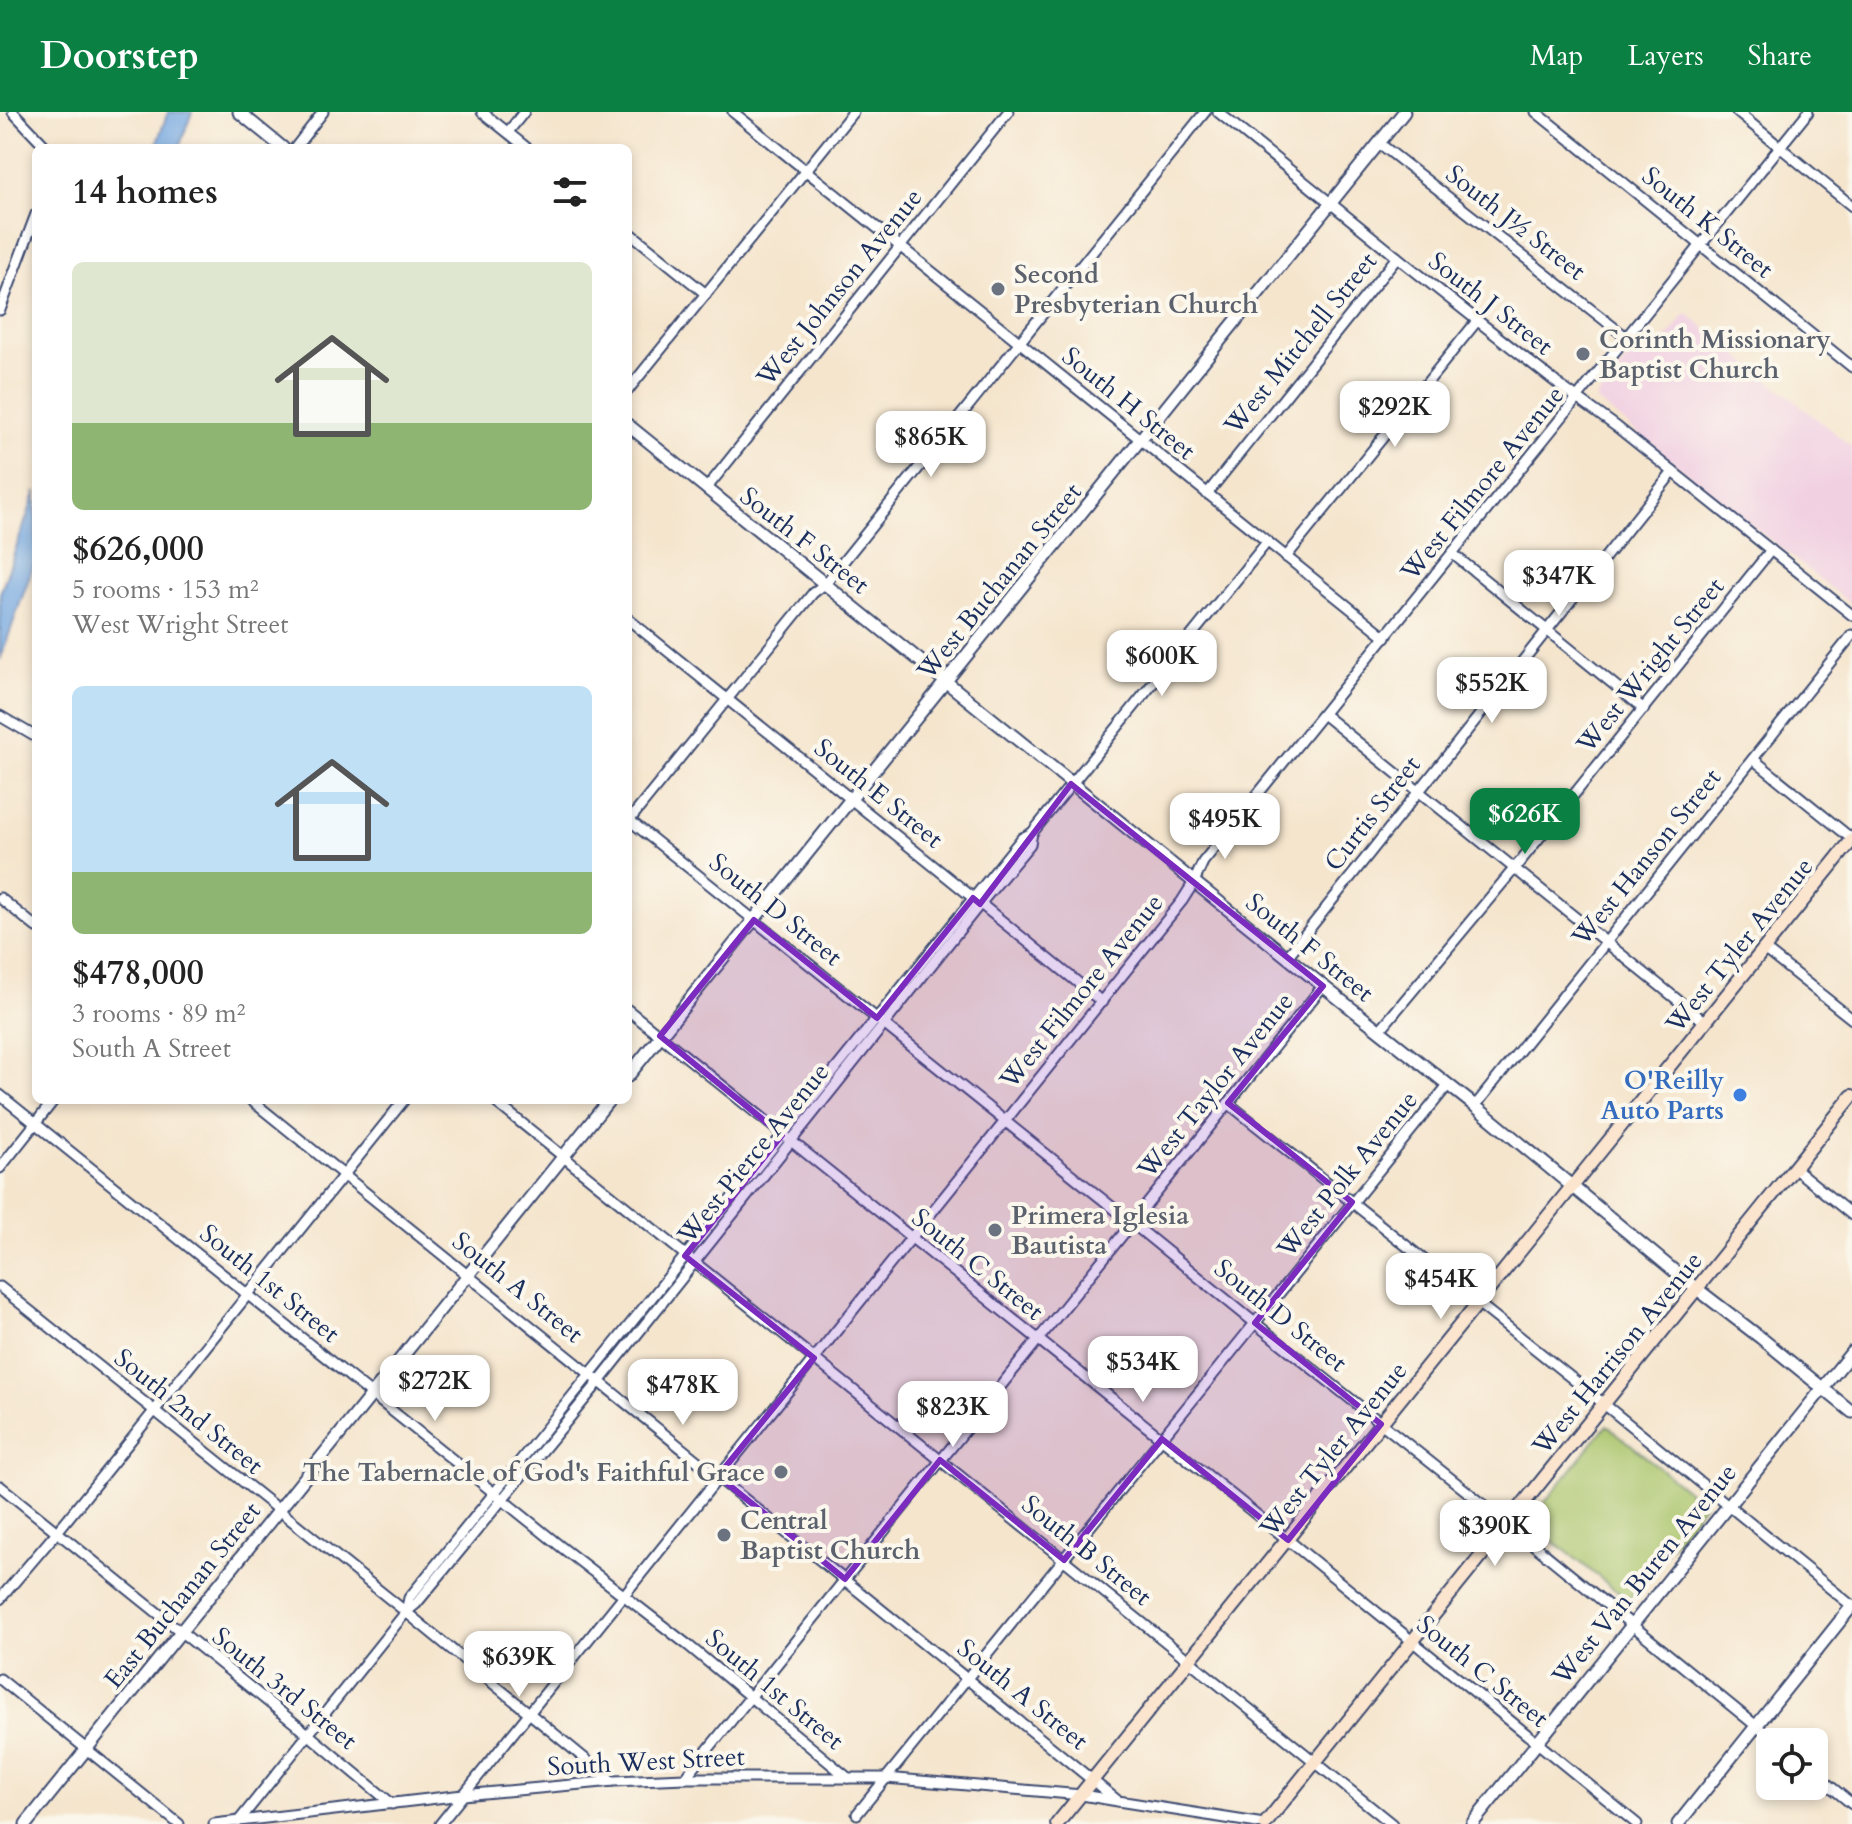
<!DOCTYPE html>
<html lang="en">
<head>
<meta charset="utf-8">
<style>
	:root { --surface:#fff; --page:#f6f6f6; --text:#222; --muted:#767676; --accent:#0b8043 }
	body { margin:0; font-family:Cardo,serif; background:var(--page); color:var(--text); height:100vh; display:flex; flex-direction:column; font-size:30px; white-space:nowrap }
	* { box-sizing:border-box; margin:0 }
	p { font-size:26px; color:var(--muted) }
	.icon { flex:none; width:44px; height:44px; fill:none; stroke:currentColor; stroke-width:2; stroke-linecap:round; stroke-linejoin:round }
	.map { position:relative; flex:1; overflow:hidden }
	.sheet { position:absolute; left:32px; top:32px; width:600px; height:960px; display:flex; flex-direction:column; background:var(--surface); border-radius:12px; box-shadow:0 4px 12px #0003 }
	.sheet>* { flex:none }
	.controls { position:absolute; left:1756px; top:1616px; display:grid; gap:16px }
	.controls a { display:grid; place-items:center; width:72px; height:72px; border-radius:12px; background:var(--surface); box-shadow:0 4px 12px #0003; font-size:40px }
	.price { position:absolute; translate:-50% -68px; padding:0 18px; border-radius:16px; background:#fff; color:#222; font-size:26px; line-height:52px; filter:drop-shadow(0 2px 4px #0008) }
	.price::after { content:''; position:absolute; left:50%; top:48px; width:24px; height:18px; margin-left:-12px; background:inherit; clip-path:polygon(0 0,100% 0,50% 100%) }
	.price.selected { background:var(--accent); color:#fff }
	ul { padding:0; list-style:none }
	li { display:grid; align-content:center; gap:16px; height:424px; padding:0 40px }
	li span { display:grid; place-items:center; height:248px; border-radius:12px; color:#555 }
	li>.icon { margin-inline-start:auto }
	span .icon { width:144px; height:144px; fill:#fffc; stroke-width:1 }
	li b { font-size:34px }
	h2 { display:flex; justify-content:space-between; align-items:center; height:96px; padding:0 40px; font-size:34px }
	header { display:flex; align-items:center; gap:48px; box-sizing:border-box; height:112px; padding:0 40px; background:var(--accent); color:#fff }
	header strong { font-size:38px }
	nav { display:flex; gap:44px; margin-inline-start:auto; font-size:28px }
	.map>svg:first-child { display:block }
</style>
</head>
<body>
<header>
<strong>Doorstep</strong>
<nav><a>Map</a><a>Layers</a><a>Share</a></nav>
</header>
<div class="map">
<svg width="1852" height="1712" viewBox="0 0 1852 1712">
	<rect width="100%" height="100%" fill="#fbf7ec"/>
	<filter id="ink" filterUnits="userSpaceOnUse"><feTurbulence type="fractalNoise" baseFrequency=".0125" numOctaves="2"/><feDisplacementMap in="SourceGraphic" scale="16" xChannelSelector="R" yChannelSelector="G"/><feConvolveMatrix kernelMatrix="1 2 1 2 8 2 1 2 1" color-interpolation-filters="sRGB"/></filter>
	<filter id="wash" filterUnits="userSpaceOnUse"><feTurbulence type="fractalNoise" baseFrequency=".006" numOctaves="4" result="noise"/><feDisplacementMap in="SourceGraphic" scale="32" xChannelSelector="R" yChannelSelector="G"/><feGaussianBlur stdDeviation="1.8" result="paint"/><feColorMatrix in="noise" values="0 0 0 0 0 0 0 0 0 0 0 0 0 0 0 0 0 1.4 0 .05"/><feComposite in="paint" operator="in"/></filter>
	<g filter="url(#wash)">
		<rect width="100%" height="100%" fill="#f5e5cd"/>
		<!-- built -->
		<polygon fill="#f1d0e2" points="1686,201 1852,335 1852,493 1597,289 1597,285 1644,227 1657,237"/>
		<!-- green -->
		<polygon fill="#aac56c" stroke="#627a65" stroke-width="2" points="1607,1313 1704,1392 1628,1488 1529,1410"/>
		<!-- water -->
		<g fill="#75a7e0" stroke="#486b9f" stroke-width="2">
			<polygon points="168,0 192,0 179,36 155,36"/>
			<polygon points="36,379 36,446 0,548 0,482"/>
		</g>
	</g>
	<g filter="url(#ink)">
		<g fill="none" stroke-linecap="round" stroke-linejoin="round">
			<!-- minor casing -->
			<g stroke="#3c4a6f" stroke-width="13">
				<g id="minor">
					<polyline points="13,0 47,36"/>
					<polyline points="482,0 527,36"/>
					<polyline points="733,0 1386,525"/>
					<polyline points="1218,0 1397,145 1563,276 1617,315 1852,503"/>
					<polyline points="1536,0 1852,255"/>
					<polyline points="1737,0 1852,94"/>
					<polyline points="508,20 524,0"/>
					<polyline points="1379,31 1626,225"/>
					<polyline points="295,36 323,0"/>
					<polyline points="628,119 706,182"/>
					<polyline points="0,198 36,102"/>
					<polyline points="628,278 853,0"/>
					<polyline points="706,377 1008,0"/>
					<polyline points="1207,382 1397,145"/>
					<polyline points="1453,442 1644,597"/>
					<polyline points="1286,445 1477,209"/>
					<polyline points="628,507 1102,890"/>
					<polyline points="1324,603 1705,910"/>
					<polyline points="0,604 36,625"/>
					<polyline points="1753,647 1852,727"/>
					<polyline points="628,707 1132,1111 1255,1211 1508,1412 1776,1630"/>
					<polyline points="628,710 813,481 826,471 1205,0"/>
					<polyline points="0,786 36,815"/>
					<polyline points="1764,837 1852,907"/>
					<polyline points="1287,845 1673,360"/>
					<polyline points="628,898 1288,1428 1637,1712"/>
					<polyline points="1380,918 1514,757 1771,438"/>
					<polyline points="0,983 560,1434 689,1534 848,1666"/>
					<polyline points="251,988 1118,1689 1264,1712"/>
					<polyline points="493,988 1392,1712"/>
					<polyline points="1228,991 1604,1292 1852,1494"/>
					<polyline points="1475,994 1852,523"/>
					<polyline points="0,1056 54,988"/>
					<polyline points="1794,1056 1852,1103"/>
					<polyline points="0,1175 406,1500 612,1669"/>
					<polyline points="0,1374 308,1622 392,1692"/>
					<polyline points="0,1487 57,1420 404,988"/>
					<polyline points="406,1500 409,1486 495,1380 1022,726 1032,721 1267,430"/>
					<polyline points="0,1567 179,1712"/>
					<polyline points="1814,1661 1852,1692"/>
					<polyline points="685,1666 1323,874"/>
					<polyline points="857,1702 1448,973"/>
					<polyline points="238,1710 406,1500 416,1492 599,1270 980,792 1030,732 1032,721"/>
					<polyline points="214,1712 463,1683 614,1669 685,1666 886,1666 1082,1683 1118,1689"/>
					<polyline points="440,1712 1182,789 1194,770 1203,750 1808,0"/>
				</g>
			</g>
			<!-- tertiary casing -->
			<g stroke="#3c4a6f" stroke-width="15">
				<g id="tertiary">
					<polyline points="239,0 283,36"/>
					<polyline points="628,313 1323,874 1475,994 1684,1167 1761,1226 1852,1300"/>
					<polyline points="628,964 1404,0"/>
					<polyline points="26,1712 609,988"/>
					<polyline points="1472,1712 1852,1240"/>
					<polyline points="1678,1712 1852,1494"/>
				</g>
			</g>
			<!-- secondary casing -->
			<g stroke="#3c4a6f" stroke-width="16">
				<g id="secondary">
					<polyline points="1057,1712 1852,728"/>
					<polyline points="1265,1712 1852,984"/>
				</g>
			</g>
			<!-- minor -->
			<use href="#minor" stroke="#fff" stroke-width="9"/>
			<!-- tertiary -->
			<use href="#tertiary" stroke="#fff" stroke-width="11"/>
			<!-- secondary -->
			<use href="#secondary" stroke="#fce5cf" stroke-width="12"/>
		</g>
	</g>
	<!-- marked area -->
	<path fill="#7b2cbf" fill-opacity="0.2" stroke="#7b2cbf" stroke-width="6" stroke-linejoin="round" d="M1071 672 1323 874 1228 991 1352 1090 1255 1211 1381 1312 1288 1428 1162 1327 1064 1448 940 1348 845 1467 718 1364 814 1246 685 1144 782 1023 660 924 754 808 877 906 973 786 980 792Z"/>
	<!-- markers -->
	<g fill="#6b7280" stroke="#fbf7ec" stroke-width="3">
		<circle cx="998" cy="177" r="8"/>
		<circle cx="1583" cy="242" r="8"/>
		<circle cx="995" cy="1118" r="8"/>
		<circle cx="781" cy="1360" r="8"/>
		<circle cx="724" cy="1423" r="8"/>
	</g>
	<circle fill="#3f7fe0" stroke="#fbf7ec" stroke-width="3" cx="1740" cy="983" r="8"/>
	<g text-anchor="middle" stroke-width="8" stroke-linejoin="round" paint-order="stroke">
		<!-- street labels -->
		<g font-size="26" fill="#1b2f5e" stroke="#fbf7ec">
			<text transform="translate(1516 110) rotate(38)" y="9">South J½ Street</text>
			<text transform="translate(1708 110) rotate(39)" y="9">South K Street</text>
			<text transform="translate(839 175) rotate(-51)" y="9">West Johnson Avenue</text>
			<text transform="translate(1491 191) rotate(38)" y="9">South J Street</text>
			<text transform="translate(1300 231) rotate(-51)" y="9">West Mitchell Street</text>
			<text transform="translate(1129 291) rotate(39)" y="9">South H Street</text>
			<text transform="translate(1482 371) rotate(-51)" y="9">West Filmore Avenue</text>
			<text transform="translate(805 428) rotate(38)" y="9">South F Street</text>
			<text transform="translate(999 469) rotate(-51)" y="9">West Buchanan Street</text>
			<text transform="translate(1650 553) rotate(-51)" y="9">West Wright Street</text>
			<text transform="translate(879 681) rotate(39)" y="9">South E Street</text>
			<text transform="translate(1372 701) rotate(-52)" y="9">Curtis Street</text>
			<text transform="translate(1646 745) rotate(-51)" y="9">West Hanson Street</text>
			<text transform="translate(776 797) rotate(39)" y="9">South D Street</text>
			<text transform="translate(1739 833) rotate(-51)" y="9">West Tyler Avenue</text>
			<text transform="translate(1310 835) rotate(39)" y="9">South F Street</text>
			<text transform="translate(1081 879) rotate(-51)" y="9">West Filmore Avenue</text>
			<text transform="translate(1215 973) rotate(-51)" y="9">West Taylor Avenue</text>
			<text transform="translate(753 1041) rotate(-51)" y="9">West Pierce Avenue</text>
			<text transform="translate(1347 1062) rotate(-51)" y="9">West Polk Avenue</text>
			<text transform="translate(978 1152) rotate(39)" y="9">South C Street</text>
			<text transform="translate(270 1171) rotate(39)" y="9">South 1st Street</text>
			<text transform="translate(518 1175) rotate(39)" y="9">South A Street</text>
			<text transform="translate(1281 1203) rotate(39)" y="9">South D Street</text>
			<text transform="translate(1617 1241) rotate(-51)" y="9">West Harrison Avenue</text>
			<text transform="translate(189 1299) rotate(39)" y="9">South 2nd Street</text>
			<text transform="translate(1333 1337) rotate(-51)" y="9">West Tyler Avenue</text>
			<text transform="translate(1087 1438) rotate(39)" y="9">South B Street</text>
			<text transform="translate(1644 1462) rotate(-51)" y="9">West Van Buren Avenue</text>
			<text transform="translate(182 1483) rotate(-51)" y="9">East Buchanan Street</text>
			<text transform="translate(1483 1559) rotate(39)" y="9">South C Street</text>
			<text transform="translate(285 1576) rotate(39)" y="9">South 3rd Street</text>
			<text transform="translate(775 1577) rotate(40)" y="9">South 1st Street</text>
			<text transform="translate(1023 1582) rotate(39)" y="9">South A Street</text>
			<text transform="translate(646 1649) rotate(-3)" y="9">South West Street</text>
		</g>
		<!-- worship labels -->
		<g font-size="26" font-weight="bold" fill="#5b616d" stroke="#fbf7ec" text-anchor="start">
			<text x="1014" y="171">Second<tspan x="1014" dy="30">Presbyterian Church</tspan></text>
			<text x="1599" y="236">Corinth Missionary<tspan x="1599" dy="30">Baptist Church</tspan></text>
			<text x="1011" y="1112">Primera Iglesia<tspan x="1011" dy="30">Bautista</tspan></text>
			<text x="765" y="1369" text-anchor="end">The Tabernacle of God's Faithful Grace</text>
			<text x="740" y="1417">Central<tspan x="740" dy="30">Baptist Church</tspan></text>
		</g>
		<!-- shop labels -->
		<g font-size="26" font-weight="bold" fill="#366cbe" stroke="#fbf7ec" text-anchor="end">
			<text x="1724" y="977">O'Reilly<tspan x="1724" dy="30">Auto Parts</tspan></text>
		</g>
	</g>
</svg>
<div class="controls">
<a><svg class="icon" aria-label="locate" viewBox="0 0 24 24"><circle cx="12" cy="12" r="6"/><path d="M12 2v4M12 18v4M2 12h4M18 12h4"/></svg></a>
</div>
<b class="price" style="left:1395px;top:337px">$292K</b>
<b class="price" style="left:931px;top:367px">$865K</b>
<b class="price" style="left:1559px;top:506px">$347K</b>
<b class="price" style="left:1162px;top:586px">$600K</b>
<b class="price" style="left:1492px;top:613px">$552K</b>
<b class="price selected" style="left:1525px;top:744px">$626K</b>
<b class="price" style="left:1225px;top:749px">$495K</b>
<b class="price" style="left:1441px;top:1209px">$454K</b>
<b class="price" style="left:1143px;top:1292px">$534K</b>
<b class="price" style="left:435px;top:1311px">$272K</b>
<b class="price" style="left:683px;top:1315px">$478K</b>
<b class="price" style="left:953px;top:1337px">$823K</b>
<b class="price" style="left:1495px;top:1456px">$390K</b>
<b class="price" style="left:519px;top:1587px">$639K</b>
<section class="sheet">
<h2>14 homes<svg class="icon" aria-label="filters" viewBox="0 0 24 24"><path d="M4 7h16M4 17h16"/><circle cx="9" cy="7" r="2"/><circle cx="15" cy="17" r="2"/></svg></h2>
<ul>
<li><span style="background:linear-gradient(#dfe7d0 65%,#8fb573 0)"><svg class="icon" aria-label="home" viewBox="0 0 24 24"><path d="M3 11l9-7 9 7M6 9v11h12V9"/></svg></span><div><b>$626,000</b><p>5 rooms · 153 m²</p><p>West Wright Street</p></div></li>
<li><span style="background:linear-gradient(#bfe0f5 75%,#8fb573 0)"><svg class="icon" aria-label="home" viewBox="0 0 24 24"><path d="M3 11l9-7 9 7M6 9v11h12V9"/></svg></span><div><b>$478,000</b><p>3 rooms · 89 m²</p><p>South A Street</p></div></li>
</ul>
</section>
</div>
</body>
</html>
